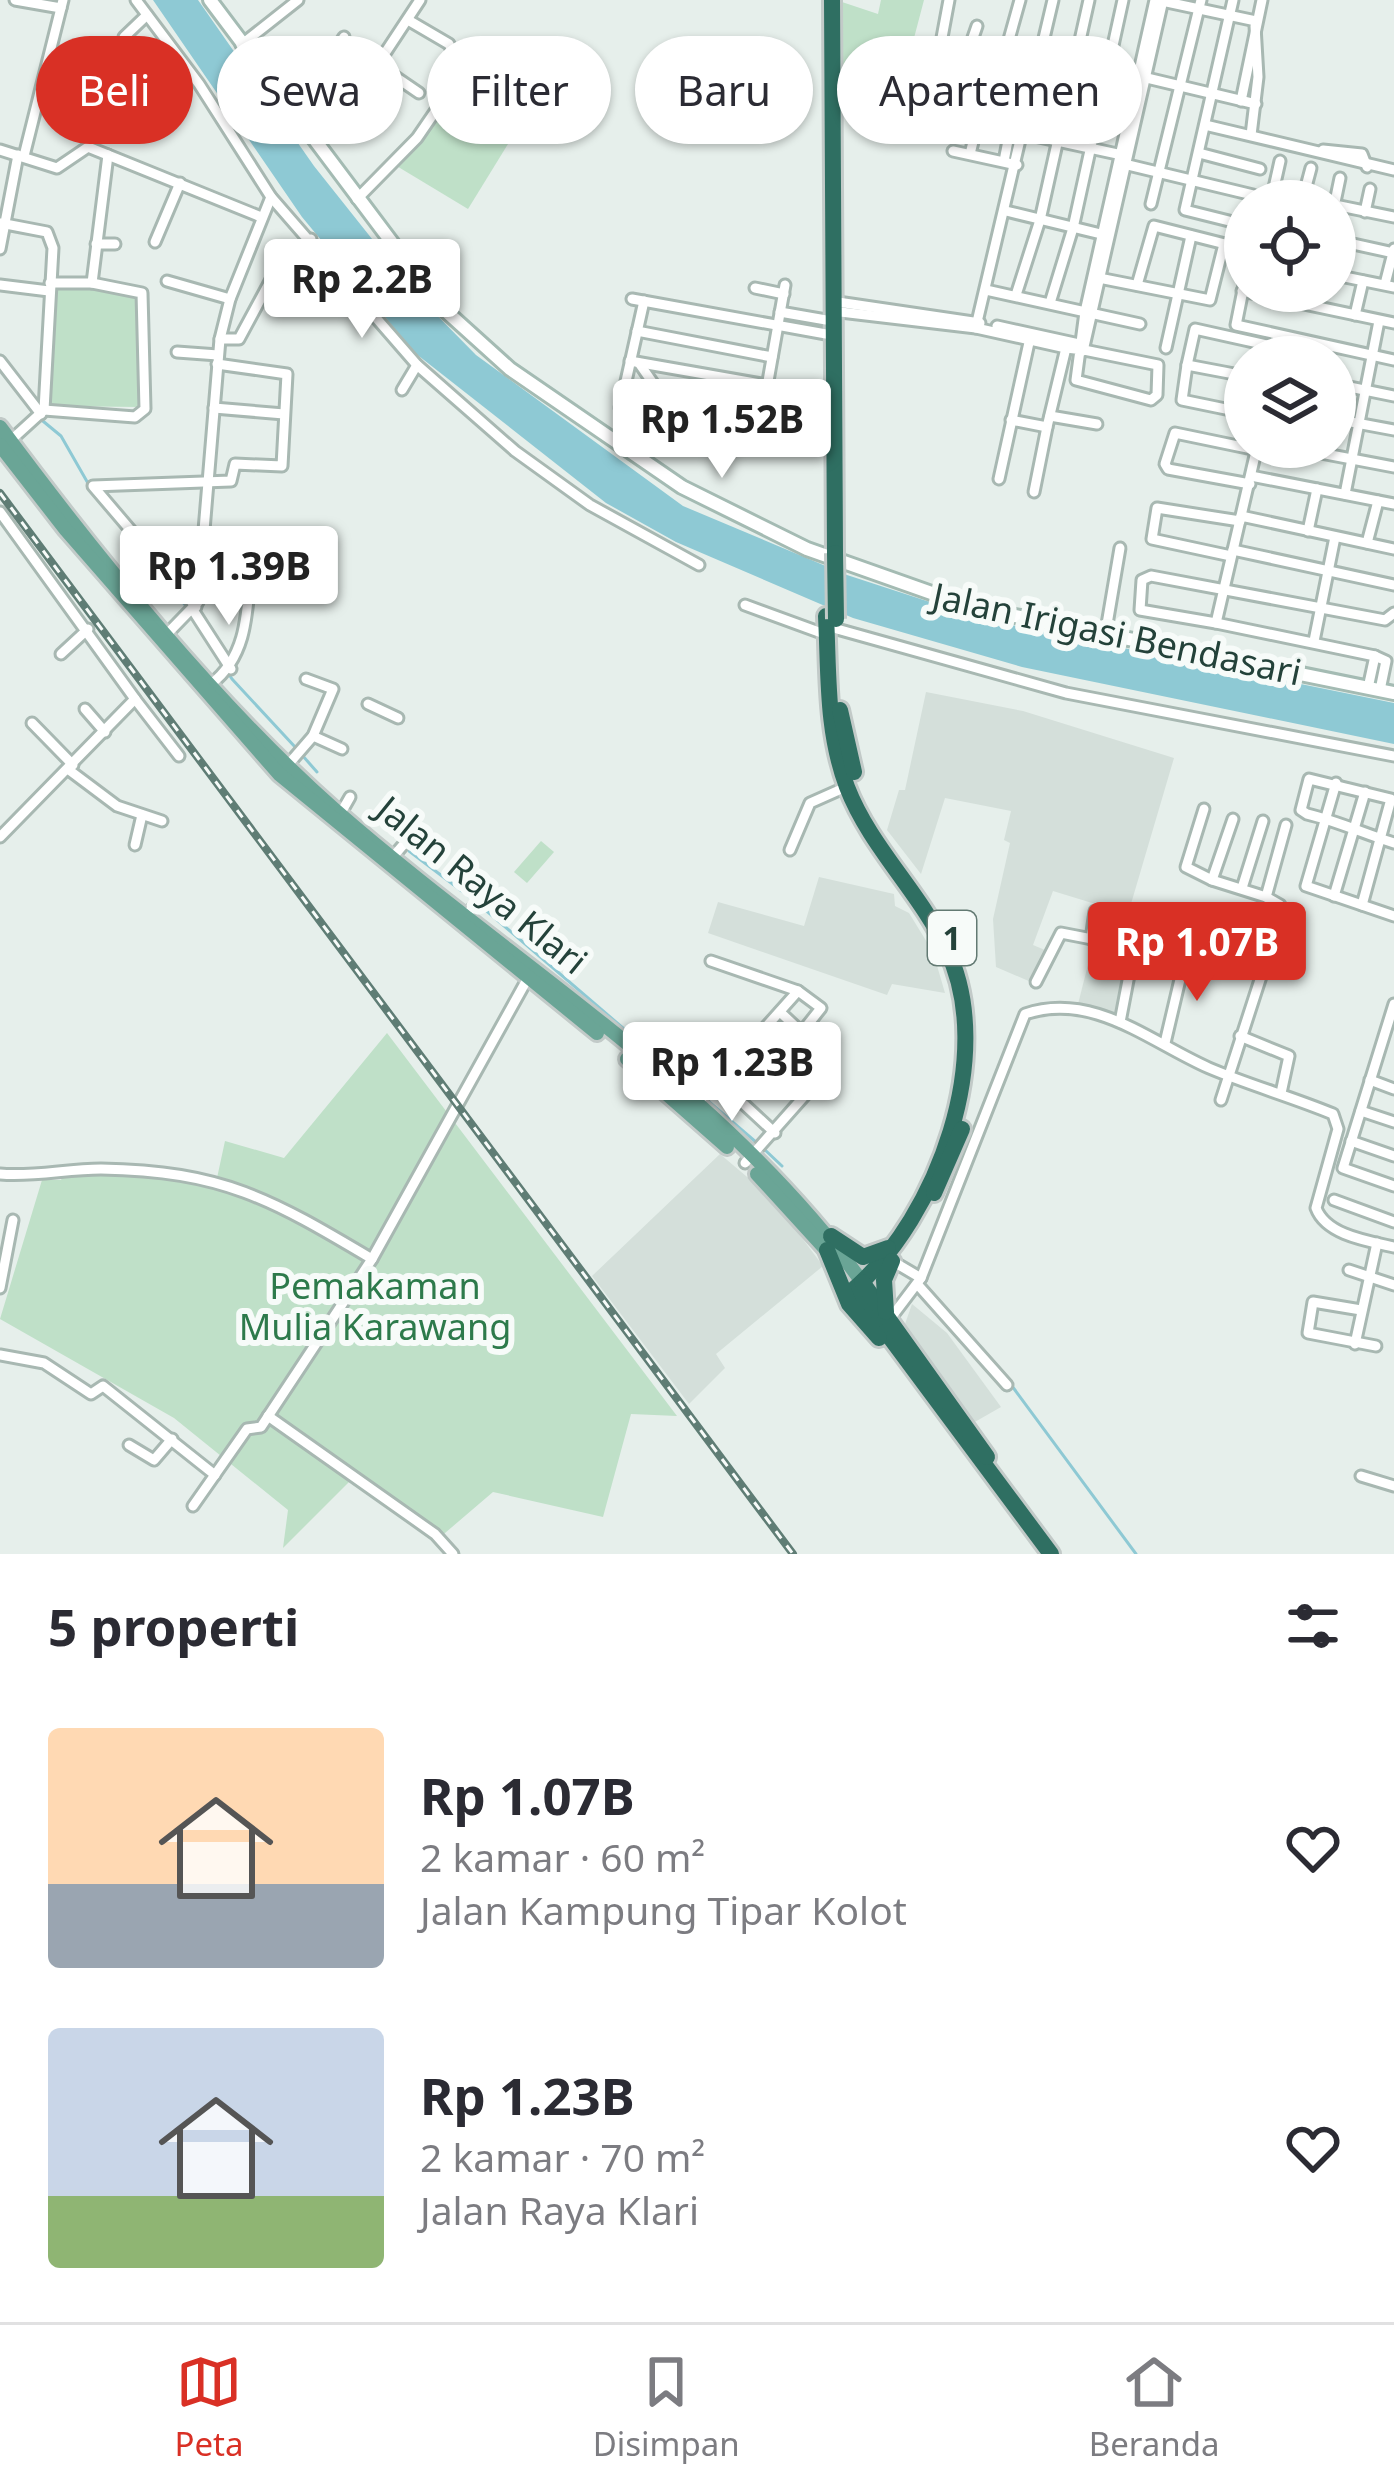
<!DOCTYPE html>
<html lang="id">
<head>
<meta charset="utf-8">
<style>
	:root { --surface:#fff; --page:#f2f2f3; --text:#2b2b33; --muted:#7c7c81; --line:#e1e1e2; --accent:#d93025 }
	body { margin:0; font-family:"Noto Sans",sans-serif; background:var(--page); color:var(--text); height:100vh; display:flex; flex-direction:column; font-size:45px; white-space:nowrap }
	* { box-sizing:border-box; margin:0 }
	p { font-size:39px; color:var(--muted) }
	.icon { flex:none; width:66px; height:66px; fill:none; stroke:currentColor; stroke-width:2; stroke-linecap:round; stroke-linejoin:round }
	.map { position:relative; height:1554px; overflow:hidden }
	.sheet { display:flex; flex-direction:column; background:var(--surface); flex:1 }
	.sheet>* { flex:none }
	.top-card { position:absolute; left:36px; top:36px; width:1323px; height:108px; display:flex; gap:24px }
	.tools { position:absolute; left:1224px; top:180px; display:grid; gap:24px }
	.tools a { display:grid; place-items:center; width:132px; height:132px; border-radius:50%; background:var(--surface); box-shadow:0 3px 9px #0004; font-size:60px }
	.price { position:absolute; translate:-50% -102px; padding:0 27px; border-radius:12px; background:#fff; color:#222; font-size:39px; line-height:78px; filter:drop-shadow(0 3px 6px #0008) }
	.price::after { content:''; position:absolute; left:50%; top:72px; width:36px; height:27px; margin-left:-18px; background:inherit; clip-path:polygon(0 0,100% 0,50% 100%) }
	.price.current { background:var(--accent); color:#fff }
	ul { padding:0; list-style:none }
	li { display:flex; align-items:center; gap:36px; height:300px; padding:0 48px }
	li span { display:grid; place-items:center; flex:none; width:336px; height:240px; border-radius:12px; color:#555 }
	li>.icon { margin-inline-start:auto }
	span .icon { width:144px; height:144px; fill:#fffc; stroke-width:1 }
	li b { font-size:51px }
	h2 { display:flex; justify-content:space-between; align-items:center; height:144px; padding:0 48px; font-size:51px }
	.pill { padding:0 42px; border-radius:54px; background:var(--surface); box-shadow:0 3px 9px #0004; font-size:42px; line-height:108px }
	.pill.current { background:var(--accent); color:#fff }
	.dock { display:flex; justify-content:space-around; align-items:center; height:168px; border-top:3px solid var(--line); background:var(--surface); font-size:33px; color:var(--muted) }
	.dock a { display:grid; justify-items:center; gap:6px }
	.dock .current { color:var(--accent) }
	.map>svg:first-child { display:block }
</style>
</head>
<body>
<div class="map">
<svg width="1394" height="1554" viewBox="0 0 1394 1554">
	<rect width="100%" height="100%" fill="#e6efeb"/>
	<!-- built -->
	<g fill="#d4dfda">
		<polygon points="926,692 1023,711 1174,758 1128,914 1053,891 1033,945 1045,950 1031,982 996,967 993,919 1010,843 1004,840 1011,811 945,798 921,874 887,830 899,790 905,790"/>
		<polygon points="819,877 894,894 895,906 909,913 933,952 945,993 892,984 887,995 708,933 718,902 804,926"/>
		<polygon points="1094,941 1132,950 1118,1019 1077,1008"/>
		<polygon points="720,1154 772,1198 823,1266 716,1354 725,1368 689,1404 592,1276"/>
		<polygon points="912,1304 947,1333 1001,1407 973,1423 905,1324"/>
	</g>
	<!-- green -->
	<g fill="#bfe0c8">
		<polygon points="836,0 878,14 881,0 924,0 914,38 947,50 937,93 905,85 897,122 860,119 865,83 836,80"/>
		<polygon points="455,82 524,118 468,209 395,165"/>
		<polygon points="50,283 140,291 140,407 48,406"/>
		<polygon points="541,841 554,852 527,883 514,872"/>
		<polygon points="387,1033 677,1416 631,1414 603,1517 493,1492 438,1539 351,1480 283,1548 288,1510 174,1418 0,1319 42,1180 61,1180 69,1164 217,1178 225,1141 284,1158"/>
	</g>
	<!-- water -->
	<polygon fill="#8ec9d4" points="153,0 198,0 314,166 415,293 476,355 683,506 847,575 982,619 1394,703 1394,744 1022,667 853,618 676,542 606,503 415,353 302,217"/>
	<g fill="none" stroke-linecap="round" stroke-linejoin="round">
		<!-- stream -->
		<g stroke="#8ec9d4" stroke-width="3">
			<polyline points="0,369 10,381"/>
			<polyline points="38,417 61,436 89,485"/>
			<polyline points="125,529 137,545"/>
			<polyline points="151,562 186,606"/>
			<polyline points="197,625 232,679 296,748"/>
			<polyline points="302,755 317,772"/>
			<polyline points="409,851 475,901"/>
			<polyline points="482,907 757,1143"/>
			<polyline points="764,1149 782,1166"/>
			<polyline points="1012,1386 1136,1554"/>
		</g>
		<!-- street casing -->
		<g stroke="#a8b8b2" stroke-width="15">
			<g id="street">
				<polyline points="15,0 61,8"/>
				<polyline points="136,0 199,84 271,197 417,365 515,451 590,505 699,565"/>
				<polyline points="949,0 941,43 1037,67"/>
				<polyline points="1233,0 1185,210 1245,225"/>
				<polyline points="1162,1 1256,21"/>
				<polyline points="408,20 449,44 460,69 456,81"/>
				<polyline points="124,37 147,15"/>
				<polyline points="241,45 298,0"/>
				<polyline points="968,52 977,26"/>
				<polyline points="1042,53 1256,104"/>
				<polyline points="1003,61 1020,0"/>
				<polyline points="378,65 419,93"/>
				<polyline points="948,83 1031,101"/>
				<polyline points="41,94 97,96"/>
				<polyline points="283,100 328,61 344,37"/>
				<polyline points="1241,101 1262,0"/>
				<polyline points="1205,125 1394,170"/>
				<polyline points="1025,134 1122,155"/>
				<polyline points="1251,135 1258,77 1255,26"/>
				<polyline points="311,138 362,88 420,0"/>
				<polyline points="0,150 57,168 88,147 261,217"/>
				<polyline points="1323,150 1362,154 1367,167"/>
				<polyline points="953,151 1017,165"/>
				<polyline points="1199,153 1260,169"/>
				<polyline points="970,154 985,93"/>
				<polyline points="24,156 63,0"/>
				<polyline points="1004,161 1016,100"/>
				<polyline points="1124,164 1253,195"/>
				<polyline points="1274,189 1316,201"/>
				<polyline points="1303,198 1311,168"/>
				<polyline points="357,199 417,138 456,81 496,100"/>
				<polyline points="1271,201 1280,161"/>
				<polyline points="1335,202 1340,178"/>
				<polyline points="1151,204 1201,0"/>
				<polyline points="1335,205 1394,217"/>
				<polyline points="1006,211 1105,235"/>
				<polyline points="1365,212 1370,189"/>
				<polyline points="0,223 47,232 53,248 44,410 10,441"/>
				<polyline points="1335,240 1394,253"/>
				<polyline points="155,242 180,183"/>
				<polyline points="96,244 115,244"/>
				<polyline points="0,249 18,155"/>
				<polyline points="1335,275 1394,287"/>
				<polyline points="1099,278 1210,300 1224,244"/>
				<polyline points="1245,280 1236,325 1394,360"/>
				<polyline points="167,281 230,299"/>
				<polyline points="92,283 108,155"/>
				<polyline points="1385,284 1394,249"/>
				<polyline points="0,285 49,291"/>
				<polyline points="1137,285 1154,226 1233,246"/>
				<polyline points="755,288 784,294"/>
				<polyline points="986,290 1140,324"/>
				<polyline points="1242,291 1394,323"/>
				<polyline points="1016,295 1040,220 1089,0"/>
				<polyline points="632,299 826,334"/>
				<polyline points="831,301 980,323"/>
				<polyline points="1050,303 1073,228 1123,0"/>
				<polyline points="832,311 976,328"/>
				<polyline points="780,312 826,320"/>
				<polyline points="1355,315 1363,281"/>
				<polyline points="977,322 976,328 1066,348 1084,350 1158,365 1157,395 1151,400 1076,380 1085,312 1155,0"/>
				<polyline points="977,322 1053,0"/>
				<polyline points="997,326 1079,344"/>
				<polyline points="637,331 772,357"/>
				<polyline points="220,339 239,339 288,248 298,251 311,239"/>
				<polyline points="1166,348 1191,236"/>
				<polyline points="1083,351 1163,0"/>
				<polyline points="177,352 218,355"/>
				<polyline points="0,361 41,414"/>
				<polyline points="630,361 767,385"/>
				<polyline points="639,363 675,415 664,429"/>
				<polyline points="1187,365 1195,329 1276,347"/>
				<polyline points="1245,376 1187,365 1182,400 1245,413"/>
				<polyline points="1335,384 1394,396"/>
				<polyline points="402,390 417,365"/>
				<polyline points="623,392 762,415 785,285"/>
				<polyline points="214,408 284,414"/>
				<polyline points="620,408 644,301"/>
				<polyline points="44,410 135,417 145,409 142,293 92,283 50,283"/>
				<polyline points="1050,416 1097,424"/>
				<polyline points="1335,419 1394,430"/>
				<polyline points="1011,420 1047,427 1066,348"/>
				<polyline points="648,426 677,435 725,438"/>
				<polyline points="1257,447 1216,623 1375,656"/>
				<polyline points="1289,447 1394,467"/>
				<polyline points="1251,476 1394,504"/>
				<polyline points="999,479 1030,338"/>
				<polyline points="1250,484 1168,469 1165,464 1175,433 1257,450"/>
				<polyline points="1034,492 1047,427"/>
				<polyline points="1345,494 1379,321"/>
				<polyline points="0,512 135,699 0,837"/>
				<polyline points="1241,516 1394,549"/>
				<polyline points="1308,531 1317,489"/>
				<polyline points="1367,543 1378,501"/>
				<polyline points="1233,550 1394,585"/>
				<polyline points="1231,556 1152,539 1157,508 1240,521"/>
				<polyline points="201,562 272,566"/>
				<polyline points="745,605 827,635"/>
				<polyline points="196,607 93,486 231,481 235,464 282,466 287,374 217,364"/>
				<polyline points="193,610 231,669"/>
				<polyline points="1216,623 1140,610 1142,580 1151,576 1385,620 1394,613"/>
				<polyline points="837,629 1066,693 1394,756"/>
				<polyline points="165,636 198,602 220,339 230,299 271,197"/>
				<polyline points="1105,636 1120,548"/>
				<polyline points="1314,641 1335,537"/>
				<polyline points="61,654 88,629"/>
				<path d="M211 684C249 655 247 608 251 563"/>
				<polyline points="1368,688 1375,656 1386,661 1380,690"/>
				<polyline points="135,699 179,756"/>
				<polyline points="368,704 398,718"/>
				<polyline points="85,709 105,732"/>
				<polyline points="32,723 73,765"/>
				<polyline points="313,736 342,749"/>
				<polyline points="287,766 313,736 333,689 306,679"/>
				<polyline points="69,770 117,806 162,821"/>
				<polyline points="1336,783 1306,886 1394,916"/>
				<polyline points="1204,809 1186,867 1212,880"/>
				<polyline points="338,818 350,797"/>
				<polyline points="1233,819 1212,880 1266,897"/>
				<polyline points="135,845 142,815"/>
				<polyline points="790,850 810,803 846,787"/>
				<polyline points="391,859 404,844"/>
				<polyline points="1242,888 1263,821"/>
				<polyline points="1334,896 1365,792"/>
				<path d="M1362 905 1391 799 1309 779 1301 810 1307 814C1337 821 1365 834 1394 843"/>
				<polyline points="466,915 488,891"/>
				<polyline points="1091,939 1095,911"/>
				<polyline points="711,961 798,991 821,1008 802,1032"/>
				<polyline points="1036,982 1061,933 1185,957"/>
				<polyline points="1394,1004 1343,1168 1394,1186"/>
				<polyline points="1120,1022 1134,949"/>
				<polyline points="1240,1036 1289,1056 1281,1093"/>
				<polyline points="1165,1043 1186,954 1195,951 1227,962"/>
				<polyline points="1370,1080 1394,1089"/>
				<polyline points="720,1082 775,1133"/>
				<polyline points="1221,1100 1281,915 1280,905 1266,897 1286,825"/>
				<polyline points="696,1105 798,991"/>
				<polyline points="1361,1111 1394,1122"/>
				<polyline points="1351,1141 1394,1156"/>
				<polyline points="745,1163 830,1067 830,1059 780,1012"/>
				<path d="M0 1174C35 1177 66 1169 101 1169 223 1171 271 1199 372 1259"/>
				<polyline points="1334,1200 1394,1222"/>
				<polyline points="892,1261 921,1278"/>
				<polyline points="1349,1270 1394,1285"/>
				<polyline points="918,1285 1007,1385"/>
				<polyline points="0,1288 13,1220"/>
				<polyline points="1361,1310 1313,1302 1308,1333 1376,1346"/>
				<path d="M890 1319 921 1278 1025 1014C1093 991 1150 1042 1209 1068 1249 1085 1292 1097 1333 1114L1338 1129 1316 1208C1326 1235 1367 1241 1394 1247"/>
				<polyline points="1355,1344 1377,1243"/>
				<polyline points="0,1355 44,1363 91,1394 103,1386 215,1475"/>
				<polyline points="268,1416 435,1534 453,1554"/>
				<polyline points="129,1445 154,1460 172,1439"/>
				<polyline points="1361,1476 1394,1486"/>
				<polyline points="193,1506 247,1429 261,1427 372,1259 529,976"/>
			</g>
		</g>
		<!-- secondary casing -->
		<g stroke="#a4bbb3" stroke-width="18">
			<polyline id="secondary" points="210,0 438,304 510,369 682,487 807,549 971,607 1394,693"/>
		</g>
		<!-- primary casing -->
		<g stroke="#c2cac8" stroke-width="20">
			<g id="primary">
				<path d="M0 427C95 555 217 706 335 810 511 964 724 1090 862 1282"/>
				<polyline points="0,445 66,530 279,774 597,1033"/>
				<polyline points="627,1059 727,1147"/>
				<polyline points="757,1174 831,1255"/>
			</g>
		</g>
		<!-- highway casing -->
		<g stroke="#c2cac8" stroke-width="22">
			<g id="highway">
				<polyline points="832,0 835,553"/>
				<path d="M826 616C829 675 826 731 847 787 870 847 920 892 947 950 997 1054 938 1216 854 1289L1051 1554"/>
				<polyline points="840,710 854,772"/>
				<polyline points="934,1193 962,1129"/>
				<polyline points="831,1236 863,1257 888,1248"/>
				<polyline points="827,1250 849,1304 879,1338"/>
				<polyline points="862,1282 987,1457"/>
				<polyline points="886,1312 884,1280 892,1261"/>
			</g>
		</g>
		<!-- street -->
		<use href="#street" stroke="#fff" stroke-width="9"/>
		<!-- secondary -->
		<use href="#secondary" stroke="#fff" stroke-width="12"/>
		<!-- primary -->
		<use href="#primary" stroke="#6aa596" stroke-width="14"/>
		<!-- highway -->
		<use href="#highway" stroke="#2f6f62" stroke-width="16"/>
		<!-- rail casing -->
		<g stroke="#5f7d75" stroke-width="8">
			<polyline id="rail" points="0,493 793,1554"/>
		</g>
		<!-- rail -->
		<use href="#rail" stroke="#f7fbf9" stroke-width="3" stroke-dasharray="9" stroke-linecap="butt"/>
		<!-- highway-bridge casing -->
		<g stroke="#c2cac8" stroke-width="22" stroke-linecap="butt">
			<polyline id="highway-bridge" points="835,553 836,619"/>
		</g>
		<!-- highway-bridge -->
		<use href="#highway-bridge" stroke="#2f6f62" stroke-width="16"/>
	</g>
	<g text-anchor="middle" stroke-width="12" stroke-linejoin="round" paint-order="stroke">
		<!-- shield labels -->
		<rect fill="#f7fbf9" stroke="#637a73" stroke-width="3" x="928" y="911" width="48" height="54" rx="9"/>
		<g font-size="33" font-weight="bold" fill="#24423a">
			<text x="952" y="950">1</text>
		</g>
		<!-- street labels -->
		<g font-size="36" fill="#24423a" stroke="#f7fbf9">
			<text transform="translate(1117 634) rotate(12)" y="13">Jalan Irigasi Bendasari</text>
			<text transform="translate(482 885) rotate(39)" y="13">Jalan Raya Klari</text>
		</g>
		<!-- park labels -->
		<g font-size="36" fill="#2d7a4b" stroke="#f7fbf9">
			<text x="375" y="1299">Pemakaman<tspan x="375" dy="41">Mulia Karawang</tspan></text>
		</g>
	</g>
</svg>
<div class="tools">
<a><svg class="icon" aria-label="locate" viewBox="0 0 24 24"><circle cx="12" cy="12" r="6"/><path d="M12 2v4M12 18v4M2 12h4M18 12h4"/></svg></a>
<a><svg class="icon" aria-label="layers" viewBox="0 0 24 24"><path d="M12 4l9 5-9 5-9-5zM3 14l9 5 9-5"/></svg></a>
</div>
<b class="price" style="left:362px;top:341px">Rp 2.2B</b>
<b class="price" style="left:722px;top:481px">Rp 1.52B</b>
<b class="price" style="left:229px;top:628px">Rp 1.39B</b>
<b class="price current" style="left:1197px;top:1004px">Rp 1.07B</b>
<b class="price" style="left:732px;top:1124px">Rp 1.23B</b>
<div class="top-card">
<a class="pill current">Beli</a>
<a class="pill">Sewa</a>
<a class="pill">Filter</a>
<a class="pill">Baru</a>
<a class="pill">Apartemen</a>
</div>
</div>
<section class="sheet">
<h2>5 properti<svg class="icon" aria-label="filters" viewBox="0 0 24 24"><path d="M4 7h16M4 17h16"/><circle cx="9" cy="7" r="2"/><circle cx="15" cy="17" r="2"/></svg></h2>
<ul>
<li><span style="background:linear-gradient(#ffd9b3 65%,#9aa5b1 0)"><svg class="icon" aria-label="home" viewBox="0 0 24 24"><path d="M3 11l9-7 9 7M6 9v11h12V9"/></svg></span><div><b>Rp 1.07B</b><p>2 kamar · 60 m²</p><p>Jalan Kampung Tipar Kolot</p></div><svg class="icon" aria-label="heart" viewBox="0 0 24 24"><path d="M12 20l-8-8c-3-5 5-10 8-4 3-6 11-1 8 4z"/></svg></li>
<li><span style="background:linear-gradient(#c9d6e8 70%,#8fb573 0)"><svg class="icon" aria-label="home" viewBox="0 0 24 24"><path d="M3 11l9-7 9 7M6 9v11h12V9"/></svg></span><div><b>Rp 1.23B</b><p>2 kamar · 70 m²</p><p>Jalan Raya Klari</p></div><svg class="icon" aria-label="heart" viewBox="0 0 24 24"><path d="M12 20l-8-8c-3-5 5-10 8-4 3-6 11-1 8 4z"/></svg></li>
</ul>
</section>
<nav class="dock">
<a class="current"><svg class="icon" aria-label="map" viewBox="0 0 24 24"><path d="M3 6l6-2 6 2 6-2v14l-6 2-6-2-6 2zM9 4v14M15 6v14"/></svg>Peta</a>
<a><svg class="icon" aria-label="saved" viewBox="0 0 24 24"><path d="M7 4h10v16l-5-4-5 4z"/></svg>Disimpan</a>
<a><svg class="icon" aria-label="home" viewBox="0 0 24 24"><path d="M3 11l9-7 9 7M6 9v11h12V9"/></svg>Beranda</a>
</nav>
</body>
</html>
